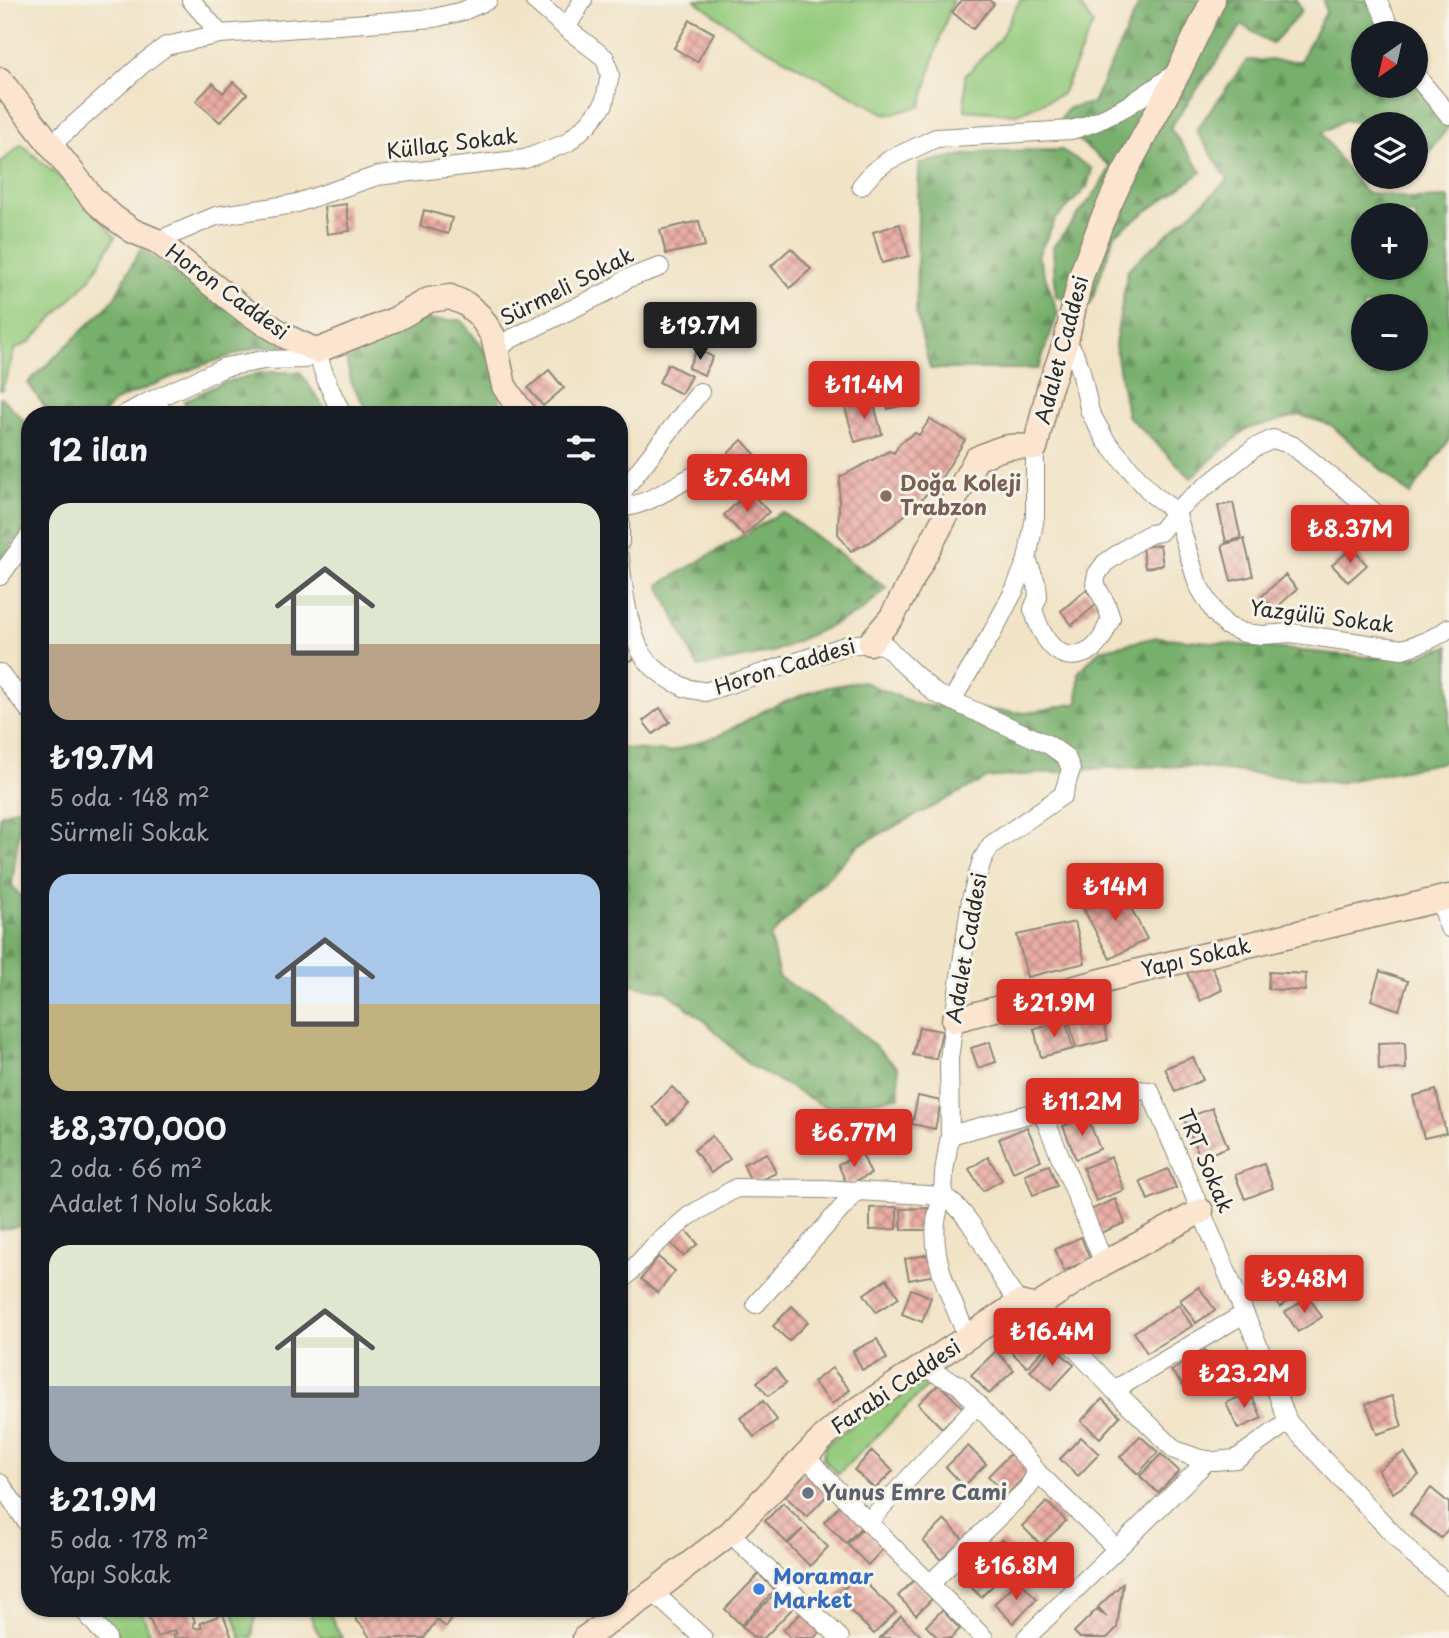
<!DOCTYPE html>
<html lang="tr">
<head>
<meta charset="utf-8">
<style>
	:root { --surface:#171b24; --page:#20242c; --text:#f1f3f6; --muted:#9ea1a6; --accent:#d93025 }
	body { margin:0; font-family:"Playpen Sans",sans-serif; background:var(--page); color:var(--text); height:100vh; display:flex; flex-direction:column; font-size:26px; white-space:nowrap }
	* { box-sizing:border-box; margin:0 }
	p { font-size:23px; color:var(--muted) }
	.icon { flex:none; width:38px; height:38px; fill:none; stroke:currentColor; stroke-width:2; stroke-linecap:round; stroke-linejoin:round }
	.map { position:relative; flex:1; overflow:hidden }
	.sheet { position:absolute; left:21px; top:406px; width:607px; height:1211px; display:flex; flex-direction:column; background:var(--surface); border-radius:28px; box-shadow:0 2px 5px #0004 }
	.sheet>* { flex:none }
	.needle { width:46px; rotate:214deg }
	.tools { position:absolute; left:1351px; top:21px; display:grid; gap:14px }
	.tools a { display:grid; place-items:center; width:77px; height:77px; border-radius:50%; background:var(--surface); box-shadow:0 2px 5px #0004; font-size:35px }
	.price { position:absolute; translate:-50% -60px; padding:0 16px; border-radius:7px; background:var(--accent); color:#fff; font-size:23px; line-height:46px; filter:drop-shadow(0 2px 4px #0008) }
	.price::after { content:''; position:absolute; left:50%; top:42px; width:21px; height:16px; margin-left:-10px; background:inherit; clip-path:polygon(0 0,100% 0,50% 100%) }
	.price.active { background:#222; color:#fff }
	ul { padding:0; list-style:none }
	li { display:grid; align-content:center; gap:14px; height:371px; padding:0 28px }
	li span { display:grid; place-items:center; height:217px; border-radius:21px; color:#555 }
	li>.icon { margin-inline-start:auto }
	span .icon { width:126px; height:126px; fill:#fffc; stroke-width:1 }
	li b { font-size:30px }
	h2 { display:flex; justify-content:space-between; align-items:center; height:84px; padding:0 28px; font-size:30px }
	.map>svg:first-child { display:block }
</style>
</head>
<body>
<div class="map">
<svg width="1449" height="1638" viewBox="0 0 1449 1638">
	<defs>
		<pattern id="forest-firs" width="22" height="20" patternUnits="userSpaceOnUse" patternTransform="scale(1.75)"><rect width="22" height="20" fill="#77af6c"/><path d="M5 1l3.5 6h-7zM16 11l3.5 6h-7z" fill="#628f59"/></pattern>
		<pattern id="building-cross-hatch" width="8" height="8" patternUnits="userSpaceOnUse" patternTransform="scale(1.75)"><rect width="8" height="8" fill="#eaada5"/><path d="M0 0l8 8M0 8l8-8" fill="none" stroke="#be8d87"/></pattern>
	</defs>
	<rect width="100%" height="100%" fill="#f7f3e8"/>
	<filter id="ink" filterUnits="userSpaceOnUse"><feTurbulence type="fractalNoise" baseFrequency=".0143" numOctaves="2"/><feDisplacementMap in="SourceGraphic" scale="14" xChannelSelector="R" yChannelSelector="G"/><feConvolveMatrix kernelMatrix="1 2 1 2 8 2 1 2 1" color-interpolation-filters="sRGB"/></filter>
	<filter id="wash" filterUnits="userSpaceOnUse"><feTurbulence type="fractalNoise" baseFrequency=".00686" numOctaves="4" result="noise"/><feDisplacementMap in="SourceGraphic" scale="28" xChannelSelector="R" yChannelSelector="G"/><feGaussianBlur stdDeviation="1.57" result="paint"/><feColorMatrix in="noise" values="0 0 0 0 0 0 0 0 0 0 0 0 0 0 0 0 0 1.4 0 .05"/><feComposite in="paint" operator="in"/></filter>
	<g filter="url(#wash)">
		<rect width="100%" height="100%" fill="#f1e3c6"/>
		<!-- green -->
		<g fill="#94cb7d" stroke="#607b54" stroke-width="2">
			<polygon points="695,0 953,0 936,50 921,106 887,115 750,40"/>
			<polygon points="1020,0 1076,0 1093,24 1062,94 1018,114 965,110 965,76 999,40"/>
			<polygon points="21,144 87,201 115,237 91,278 30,342 15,349 2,390 0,390 0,164"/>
			<polygon points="923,1374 933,1381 838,1474 823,1459 825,1445"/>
			<polygon points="95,1608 140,1608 152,1638 120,1638"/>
			<polygon points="232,1608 251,1608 256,1612 252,1638 241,1638"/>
			<path d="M310 1608H329L332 1619 342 1638H322C315 1629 310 1619 310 1608Z"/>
		</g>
		<!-- forest -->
		<g fill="url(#forest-firs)" stroke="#516d4c" stroke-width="2" fill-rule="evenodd">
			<polygon points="1145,0 1296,0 1302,11 1272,44 1242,25 1170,128 1202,172 1115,234 1090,305 1056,297 1053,247 1098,189 1111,167 1058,123 1068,108 1093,103 1138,6"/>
			<path d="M1323 0H1380L1388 33H1363V86H1416V82L1449 126 1425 158 1416 153V124H1365L1344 120 1322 133 1340 160 1365 192 1413 199 1449 198V440L1410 495 1331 425 1300 415 1246 429 1191 478 1127 415 1115 345 1128 269 1228 180 1196 130 1247 60 1300 61 1326 12ZM1363 215H1416V268H1363ZM1363 306H1416V359H1363Z"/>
			<polygon points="1062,150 1092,169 1087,187 1055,220 1038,256 1058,313 1038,369 930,369 916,313 919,163 987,151"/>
			<polygon points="141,248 171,270 289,346 257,347 194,368 115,401 103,415 50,415 28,383 112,302"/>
			<polygon points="422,320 461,320 495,364 501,404 462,406 443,415 370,415 351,382 344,349"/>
			<polygon points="264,372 300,372 329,415 189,415 184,401 222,383"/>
			<polygon points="0,397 1,397 30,427 30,522 0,561"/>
			<polygon points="782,512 887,588 859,613 773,652 698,667 659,585"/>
			<polygon points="1157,637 1366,657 1416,656 1449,646 1449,761 1337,783 1189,766 1104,768 987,778 859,845 770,937 779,977 853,1026 898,1068 899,1097 827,1108 748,1064 706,1022 667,992 620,982 620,748 670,752 720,735 769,708 819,689 861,681 919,705 1027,713 1078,703 1079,672 1100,650"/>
			<polygon points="22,806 12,885 30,909 30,1224 0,1230 0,815"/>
		</g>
		<g id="blocks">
			<!-- building -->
			<g fill="url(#building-cross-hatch)">
				<polygon points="962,0 989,0 994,4 973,29 952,12"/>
				<polygon points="690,20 714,33 697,62 674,48"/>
				<polygon points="233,82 247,94 220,122 196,101 213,83 223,93"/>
				<polygon points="346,204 350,231 327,234 324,207"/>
				<polygon points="424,210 452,218 448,234 420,226"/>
				<polygon points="699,221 705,246 666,254 660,230"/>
				<polygon points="900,224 909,256 882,263 873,232"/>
				<polygon points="791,248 811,269 790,288 771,266"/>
				<polygon points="697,349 713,357 704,375 688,368"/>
				<polygon points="668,364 691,376 681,394 659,382"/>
				<polygon points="906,368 916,402 888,409 879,376"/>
				<polygon points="549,370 564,388 543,406 528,388"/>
				<polygon points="873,401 882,434 855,442 845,408"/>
				<polygon points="930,419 965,440 942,477 921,500 897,522 870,542 851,551 838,534 840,477 889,451 894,453 900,443 915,433 919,435"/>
				<polygon points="742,440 766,466 745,485 721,460"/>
				<polygon points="749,491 769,512 744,536 724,515"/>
				<polygon points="1233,503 1241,538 1226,542 1218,506"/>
				<polygon points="1244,539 1253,576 1231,581 1222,545"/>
				<polygon points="1160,545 1163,565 1145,568 1142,547"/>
				<polygon points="1352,548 1367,565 1348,582 1332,565"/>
				<polygon points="1285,575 1297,589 1274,610 1262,596"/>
				<polygon points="1086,590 1098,603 1072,625 1061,611"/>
				<polygon points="632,635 640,657 623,663 625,669 620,671 620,639"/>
				<polygon points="660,708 670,722 653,734 643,721"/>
				<polygon points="1120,887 1147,939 1110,959 1082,906"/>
				<polygon points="1075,922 1085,963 1027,977 1017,935"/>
				<polygon points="1210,962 1222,990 1200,1001 1187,973"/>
				<polygon points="1380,971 1408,981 1399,1010 1371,1000"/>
				<polygon points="1269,972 1306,974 1305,991 1268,989"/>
				<polygon points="1101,1013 1108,1040 1076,1048 1069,1021"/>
				<polygon points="1066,1021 1073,1049 1041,1057 1034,1029"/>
				<polygon points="919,1027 942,1031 936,1059 913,1055"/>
				<polygon points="990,1042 996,1062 978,1068 971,1048"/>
				<polygon points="1405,1042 1406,1069 1379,1070 1378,1043"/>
				<polygon points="1193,1057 1203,1080 1175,1092 1165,1068"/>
				<polygon points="672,1087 689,1104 668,1124 652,1107"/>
				<polygon points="1436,1090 1446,1133 1424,1138 1413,1096"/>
				<polygon points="918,1096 941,1101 935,1129 912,1124"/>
				<polygon points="1212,1108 1228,1147 1200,1158 1184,1119"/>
				<polygon points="1087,1116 1100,1149 1076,1159 1063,1126"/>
				<polygon points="1027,1127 1041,1160 1013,1172 999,1139"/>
				<polygon points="712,1136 730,1159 711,1173 694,1150"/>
				<polygon points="767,1153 776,1173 752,1184 743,1164"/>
				<polygon points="862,1154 871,1174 847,1185 838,1164"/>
				<polygon points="988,1157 1002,1180 983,1191 969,1169"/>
				<polygon points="1111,1157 1124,1190 1096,1201 1083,1168"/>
				<polygon points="1264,1164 1273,1188 1245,1199 1235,1175"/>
				<polygon points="1049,1165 1057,1186 1033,1195 1025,1174"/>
				<polygon points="1168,1169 1176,1188 1148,1200 1140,1181"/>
				<polygon points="1115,1199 1125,1223 1096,1235 1086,1212"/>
				<polygon points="897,1207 897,1229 870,1230 870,1208"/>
				<polygon points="928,1208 929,1230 902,1230 901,1209"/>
				<polygon points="682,1226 698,1244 683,1256 667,1239"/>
				<polygon points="1081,1237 1090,1259 1064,1271 1055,1249"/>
				<polygon points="931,1254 935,1275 909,1280 905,1259"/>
				<polygon points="658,1257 675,1271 658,1293 641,1279"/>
				<polygon points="1290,1272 1303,1292 1280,1307 1267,1287"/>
				<polygon points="887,1279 899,1298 876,1312 864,1294"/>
				<polygon points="1199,1287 1215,1310 1196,1323 1180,1300"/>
				<polygon points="911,1289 931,1297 922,1322 902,1314"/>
				<polygon points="1309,1297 1322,1317 1298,1332 1285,1312"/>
				<polygon points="1179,1305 1192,1326 1147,1353 1134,1332"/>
				<polygon points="792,1306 808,1322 789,1341 773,1326"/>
				<polygon points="1021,1317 1049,1344 1027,1367 998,1339"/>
				<polygon points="877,1339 887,1359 862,1370 853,1351"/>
				<polygon points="1053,1346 1074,1365 1051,1390 1030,1371"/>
				<polygon points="1205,1350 1220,1374 1189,1392 1171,1371"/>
				<polygon points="996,1351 1014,1370 989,1394 971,1375"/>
				<polygon points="775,1368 786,1383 768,1396 757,1382"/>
				<polygon points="832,1368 850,1390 832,1404 813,1382"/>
				<polygon points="939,1384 963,1408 942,1428 918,1404"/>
				<polygon points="1250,1392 1262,1418 1238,1429 1226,1403"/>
				<polygon points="1392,1396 1402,1426 1377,1434 1366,1404"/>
				<polygon points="1102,1399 1120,1416 1100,1438 1081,1421"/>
				<polygon points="763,1401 777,1420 754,1437 740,1418"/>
				<polygon points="1140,1436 1158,1452 1138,1474 1120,1457"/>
				<polygon points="1081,1437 1099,1454 1078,1476 1060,1459"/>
				<polygon points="968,1446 986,1464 964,1486 946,1467"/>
				<polygon points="872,1451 893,1471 875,1489 854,1470"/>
				<polygon points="1013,1451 1031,1470 1007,1495 988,1476"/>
				<polygon points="1404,1452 1419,1475 1393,1493 1378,1470"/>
				<polygon points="1161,1454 1179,1471 1158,1493 1140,1476"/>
				<polygon points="809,1469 832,1490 807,1517 785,1496"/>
				<polygon points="1431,1488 1449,1503 1449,1528 1441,1538 1410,1514"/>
				<polygon points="1047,1502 1066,1521 1041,1545 1022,1526"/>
				<polygon points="783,1503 828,1547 810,1566 788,1544 803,1529 787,1543 765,1521"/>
				<polygon points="842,1503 864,1524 846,1543 824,1522"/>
				<polygon points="945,1520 963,1539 941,1560 923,1541"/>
				<polygon points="863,1528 884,1548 868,1565 847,1544"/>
				<polygon points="1002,1539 1021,1558 1007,1570 989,1552"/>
				<polygon points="987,1553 1006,1573 981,1597 962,1578"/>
				<polygon points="759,1574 775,1590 741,1625 725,1609"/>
				<polygon points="857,1575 896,1612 874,1634 836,1597"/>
				<polygon points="914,1580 932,1599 916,1615 898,1596"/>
				<polygon points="1019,1580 1037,1599 1013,1623 994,1604"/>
				<polygon points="1123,1583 1117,1628 1107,1638 1080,1638 1074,1632 1097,1609 1107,1617 1098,1607"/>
				<polygon points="777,1592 793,1608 764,1638 754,1638 742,1626"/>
				<polygon points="145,1608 190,1608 195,1622 193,1623 194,1627 198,1629 202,1627 200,1623 223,1614 232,1638 174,1638 173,1635 177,1634 175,1630 157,1637"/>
				<polygon points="354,1608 461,1608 446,1627 437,1620 424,1638 370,1638 364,1628 356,1620"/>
				<polygon points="942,1610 960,1629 951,1638 938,1638 926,1626"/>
				<polygon points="803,1611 822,1630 814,1638 791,1638 783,1630"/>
				<polygon points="901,1616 923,1638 880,1638"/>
			</g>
		</g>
	</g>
	<g filter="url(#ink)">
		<use href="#blocks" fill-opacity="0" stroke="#8e8778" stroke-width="2"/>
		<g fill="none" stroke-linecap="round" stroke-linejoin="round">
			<!-- street casing -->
			<g stroke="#8e8778" stroke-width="20">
				<g id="street">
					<polyline points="191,0 220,34"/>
					<polyline points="1377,0 1393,33"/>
					<polyline points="566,28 583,0"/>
					<polyline points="1416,73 1422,83 1449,115"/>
					<polyline points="51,145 145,62 166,46 220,34 434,18 463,11 488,0"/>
					<path d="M861 186 874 171 889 160 936 138 1071 130C1111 120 1143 96 1176 73"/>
					<polyline points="157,241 216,216 294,204 377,176 525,159 567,143 589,123 604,104 610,75 605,58 566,28 534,0"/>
					<path d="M1066 341 1074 353 1080 367 1090 412 1106 441 1152 494 1176 512 1198 585 1215 613 1227 626 1244 633 1262 635 1291 633 1402 649C1420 644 1435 639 1449 628"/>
					<polyline points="496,351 509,340 613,289 626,279 660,267"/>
					<polyline points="154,400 165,415"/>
					<path d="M124 415 142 405 225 367 264 360 305 359 317 351C323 374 331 394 343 415"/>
					<polyline points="620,500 625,488 700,392"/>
					<path d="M620 508C646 505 668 490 691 477"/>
					<polyline points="620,520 620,542"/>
					<path d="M620 559C623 587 628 634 645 658 654 670 670 681 684 687 691 690 699 690 705 692L848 645 870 643 886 646 900 661 935 693 1049 745 1066 757 1071 769 1063 795 991 845 982 860 971 899 954 1020 949 1059 950 1135 944 1172 943 1196C970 1211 987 1254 1003 1280 1008 1288 1014 1296 1019 1303"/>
					<path d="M1027 560 1037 585 1038 597 1033 609C1039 629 1052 661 1079 655 1088 653 1096 647 1101 639 1105 633 1107 625 1111 619L1106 604 1095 584 1097 574 1105 563 1137 541 1150 534 1160 532 1180 507 1254 448 1273 439 1292 445 1374 512 1372 523"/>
					<polyline points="0,576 30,535"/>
					<polyline points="0,673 30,711"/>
					<polyline points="952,700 992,633 1015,589 1027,560 1035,517 1035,448"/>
					<polyline points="1440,899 1449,928"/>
					<polyline points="1042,1112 1104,1263"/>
					<polyline points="950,1135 1123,1089 1150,1091 1269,1371 1288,1422 1412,1554 1449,1585"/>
					<path d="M620 1283 654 1246 689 1216 736 1188 823 1189 943 1196C940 1204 937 1213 936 1222 931 1262 953 1302 968 1338"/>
					<polyline points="756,1304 858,1190"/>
					<polyline points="1036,1307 1114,1390 1175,1450 1197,1458 1214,1461 1236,1459 1288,1422"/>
					<polyline points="923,1367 959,1385 1030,1462 1037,1472 1028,1488 930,1584"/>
					<polyline points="1114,1390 1244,1314"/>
					<polyline points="805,1456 868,1522 984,1638"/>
					<polyline points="1037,1472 1117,1549"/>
					<polyline points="0,1483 30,1527"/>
					<polyline points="868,1522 978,1404"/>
					<polyline points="730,1533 840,1638"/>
					<polyline points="653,1592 703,1638"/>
					<polyline points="82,1608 107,1638"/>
					<polyline points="1026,1638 1208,1460"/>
				</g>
			</g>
			<!-- secondary casing -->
			<g stroke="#8e8778" stroke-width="27">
				<g id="secondary">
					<polyline points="0,80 94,200 113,217 133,231 157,241 247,312 287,337 317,351 396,319 429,300 450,297 466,304 480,316 493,336 504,386 518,407 525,415"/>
					<path d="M870 643 892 617 976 459C1001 448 1008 444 1035 448L1049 389 1066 341 1081 276 1101 223 1120 181 1179 71 1213 0"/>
					<polyline points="954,1020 1135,972 1449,897"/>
					<polyline points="585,1638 653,1592 730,1533 826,1435 851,1414 1019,1303 1036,1307 1104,1263 1201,1211"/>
				</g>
			</g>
			<!-- street -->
			<use href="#street" stroke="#fff" stroke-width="18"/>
			<!-- secondary -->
			<use href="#secondary" stroke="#fce5cf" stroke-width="24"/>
		</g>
	</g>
	<!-- markers -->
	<circle fill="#8d6e63" stroke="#f7f3e8" stroke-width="2.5" cx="886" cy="496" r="7"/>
	<circle fill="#6b7280" stroke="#f7f3e8" stroke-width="2.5" cx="808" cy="1493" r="7"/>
	<circle fill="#3f7fe0" stroke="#f7f3e8" stroke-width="2.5" cx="759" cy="1589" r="7"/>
	<g text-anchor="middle" stroke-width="6" stroke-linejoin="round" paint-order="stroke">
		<!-- street labels -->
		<g font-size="21" fill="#2b2b2b" stroke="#f7f3e8">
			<text transform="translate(452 144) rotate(-7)" y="7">Küllaç Sokak</text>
			<text transform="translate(567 287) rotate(-27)" y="7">Sürmeli Sokak</text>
			<text transform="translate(227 292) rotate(36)" y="7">Horon Caddesi</text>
			<text transform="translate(1062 350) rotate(-75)" y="7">Adalet Caddesi</text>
			<text transform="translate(1322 617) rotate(7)" y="7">Yazgülü Sokak</text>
			<text transform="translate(785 667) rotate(-17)" y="7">Horon Caddesi</text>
			<text transform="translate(967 948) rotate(-80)" y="7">Adalet Caddesi</text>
			<text transform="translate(1196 958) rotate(-13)" y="7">Yapı Sokak</text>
			<text transform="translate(1205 1161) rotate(67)" y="7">TRT Sokak</text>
			<text transform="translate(896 1387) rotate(-34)" y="7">Farabi Caddesi</text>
		</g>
		<!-- education labels -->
		<g font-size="21" font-weight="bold" fill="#785e54" stroke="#f7f3e8" text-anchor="start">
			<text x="900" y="491">Doğa Koleji<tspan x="900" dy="24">Trabzon</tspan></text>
		</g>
		<!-- worship labels -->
		<g font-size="21" font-weight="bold" fill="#5b616d" stroke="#f7f3e8" text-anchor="start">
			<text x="822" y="1500">Yunus Emre Cami</text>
		</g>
		<!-- shop labels -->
		<g font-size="21" font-weight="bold" fill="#366cbe" stroke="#f7f3e8" text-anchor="start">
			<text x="773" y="1584">Moramar<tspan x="773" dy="24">Market</tspan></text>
		</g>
	</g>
</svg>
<div class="tools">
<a><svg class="needle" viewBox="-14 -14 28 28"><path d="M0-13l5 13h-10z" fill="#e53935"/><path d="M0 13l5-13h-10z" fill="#9ea1a6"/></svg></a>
<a><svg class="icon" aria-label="layers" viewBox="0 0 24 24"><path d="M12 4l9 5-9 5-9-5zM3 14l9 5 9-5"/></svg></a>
<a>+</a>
<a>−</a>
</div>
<b class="price active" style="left:700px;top:362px">₺19.7M</b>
<b class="price" style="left:864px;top:421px">₺11.4M</b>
<b class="price" style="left:747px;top:514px">₺7.64M</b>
<b class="price" style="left:1350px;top:565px">₺8.37M</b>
<b class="price" style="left:1115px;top:923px">₺14M</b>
<b class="price" style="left:1054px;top:1039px">₺21.9M</b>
<b class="price" style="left:1082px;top:1138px">₺11.2M</b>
<b class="price" style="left:854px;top:1169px">₺6.77M</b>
<b class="price" style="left:1304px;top:1315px">₺9.48M</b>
<b class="price" style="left:1052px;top:1368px">₺16.4M</b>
<b class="price" style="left:1244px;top:1410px">₺23.2M</b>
<b class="price" style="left:1016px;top:1602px">₺16.8M</b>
<section class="sheet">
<h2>12 ilan<svg class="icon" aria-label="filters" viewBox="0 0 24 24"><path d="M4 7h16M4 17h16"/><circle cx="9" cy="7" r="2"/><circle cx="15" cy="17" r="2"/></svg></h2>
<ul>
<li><span style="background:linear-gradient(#dfe7d0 65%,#b9a48a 0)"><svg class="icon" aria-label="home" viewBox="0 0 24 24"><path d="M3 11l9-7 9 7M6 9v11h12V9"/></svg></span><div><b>₺19.7M</b><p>5 oda · 148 m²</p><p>Sürmeli Sokak</p></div></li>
<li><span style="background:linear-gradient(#a9c7e8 60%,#c2b280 0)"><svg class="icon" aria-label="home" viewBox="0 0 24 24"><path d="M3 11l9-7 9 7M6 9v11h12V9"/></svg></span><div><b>₺8,370,000</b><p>2 oda · 66 m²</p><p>Adalet 1 Nolu Sokak</p></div></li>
<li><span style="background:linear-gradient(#dfe7d0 65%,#9aa5b1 0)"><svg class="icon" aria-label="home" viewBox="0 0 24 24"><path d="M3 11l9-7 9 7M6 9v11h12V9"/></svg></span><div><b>₺21.9M</b><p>5 oda · 178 m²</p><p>Yapı Sokak</p></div></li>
</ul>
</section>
</div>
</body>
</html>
